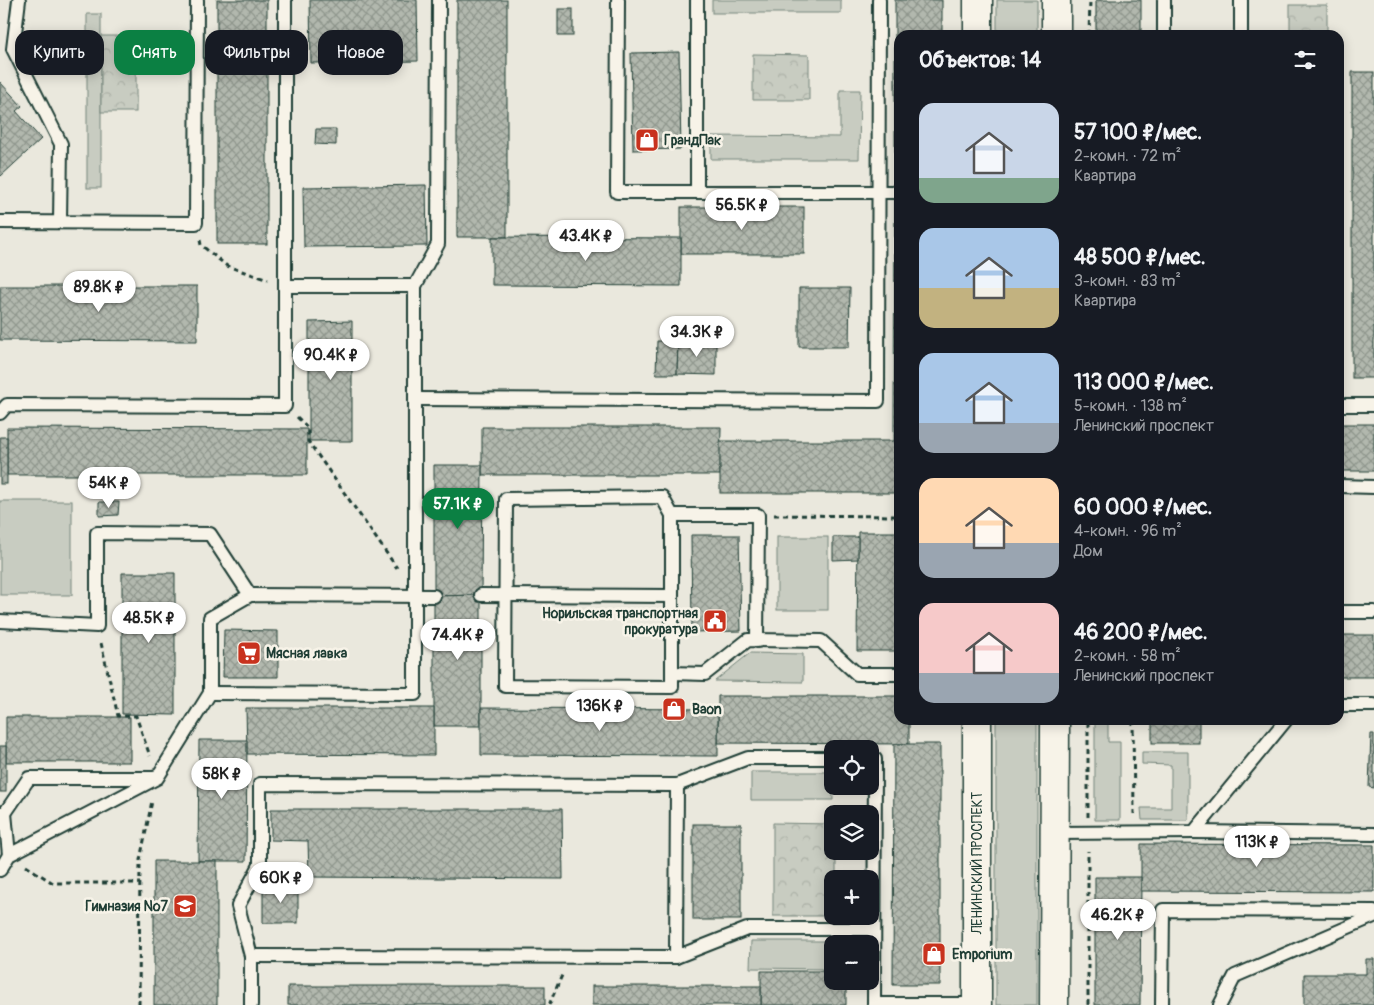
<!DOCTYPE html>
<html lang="ru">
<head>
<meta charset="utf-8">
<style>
	:root { --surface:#171b24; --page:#242831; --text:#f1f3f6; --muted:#9ea1a6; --accent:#0b8043 }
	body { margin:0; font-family:Pangolin,sans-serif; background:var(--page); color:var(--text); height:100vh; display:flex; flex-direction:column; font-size:19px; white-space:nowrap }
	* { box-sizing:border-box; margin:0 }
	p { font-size:16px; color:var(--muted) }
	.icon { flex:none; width:28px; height:28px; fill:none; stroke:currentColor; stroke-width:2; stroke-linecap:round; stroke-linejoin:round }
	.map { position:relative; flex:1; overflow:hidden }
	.drawer { position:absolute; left:894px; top:30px; width:450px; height:695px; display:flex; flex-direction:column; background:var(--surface); border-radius:15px; box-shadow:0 2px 12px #0003 }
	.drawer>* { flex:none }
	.banner { position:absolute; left:15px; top:30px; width:475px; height:45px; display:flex; gap:10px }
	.fabs { position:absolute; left:824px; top:740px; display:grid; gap:10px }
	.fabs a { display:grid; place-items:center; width:55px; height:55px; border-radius:10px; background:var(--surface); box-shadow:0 2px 12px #0003; font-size:25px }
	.price { position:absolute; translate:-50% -42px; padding:0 11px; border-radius:18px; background:#fff; color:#222; font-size:16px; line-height:32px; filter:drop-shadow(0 1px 2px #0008) }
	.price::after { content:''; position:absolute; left:50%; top:30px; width:15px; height:11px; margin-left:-8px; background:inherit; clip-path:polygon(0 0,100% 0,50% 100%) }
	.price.active { background:var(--accent); color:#fff }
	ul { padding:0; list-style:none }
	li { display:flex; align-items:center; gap:15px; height:125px; padding:0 25px }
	li span { display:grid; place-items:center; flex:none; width:140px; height:100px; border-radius:15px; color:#555 }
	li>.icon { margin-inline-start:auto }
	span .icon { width:60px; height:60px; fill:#fffc; stroke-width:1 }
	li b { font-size:21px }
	h2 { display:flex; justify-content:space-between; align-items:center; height:60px; padding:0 25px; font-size:21px }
	.tag { padding:0 18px; border-radius:15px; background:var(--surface); box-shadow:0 2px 12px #0003; font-size:18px; line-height:45px }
	.tag.active { background:var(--accent); color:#fff }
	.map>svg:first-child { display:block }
</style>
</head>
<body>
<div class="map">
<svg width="1374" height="1005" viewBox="0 0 1374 1005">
	<defs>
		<pattern id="park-crowns" width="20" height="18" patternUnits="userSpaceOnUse" patternTransform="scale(1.25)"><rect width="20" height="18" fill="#c8ccc1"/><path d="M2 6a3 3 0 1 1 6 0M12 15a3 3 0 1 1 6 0" fill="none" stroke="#abb0a6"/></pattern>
		<pattern id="building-cross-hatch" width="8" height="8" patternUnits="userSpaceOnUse" patternTransform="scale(1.25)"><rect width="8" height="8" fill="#b2b8ae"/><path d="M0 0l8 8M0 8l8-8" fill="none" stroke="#90978e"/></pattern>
	</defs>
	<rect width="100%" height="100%" fill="#eae8dd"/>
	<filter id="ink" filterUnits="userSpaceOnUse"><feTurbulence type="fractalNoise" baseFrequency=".02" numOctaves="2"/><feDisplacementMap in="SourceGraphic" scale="10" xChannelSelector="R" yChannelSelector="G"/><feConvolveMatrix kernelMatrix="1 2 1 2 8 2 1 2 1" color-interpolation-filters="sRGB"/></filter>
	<g filter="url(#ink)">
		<!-- grass -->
		<g fill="#c8ccc1" stroke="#74847a">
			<rect x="712" y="0" width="129" height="13"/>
			<rect x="997" y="0" width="40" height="35"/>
			<rect x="87" y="14" width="14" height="174"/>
			<polygon points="840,90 860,90 859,159 711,159 711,136 840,137"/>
			<rect x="0" y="501" width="72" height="94"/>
			<rect x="777" y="537" width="51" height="73"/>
			<polygon points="750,653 803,654 803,682 715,681"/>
			<rect x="996" y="720" width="41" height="285"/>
			<polygon points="1095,720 1108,720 1108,742 1120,742 1120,820 1095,820"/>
			<polygon points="1142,752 1188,752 1188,820 1142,820 1141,808 1171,808 1171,765 1142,764"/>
			<polygon points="751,772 832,772 833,800 751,800"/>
			<polygon points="751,941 832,941 832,969 750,968"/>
		</g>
		<!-- park -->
		<g fill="url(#park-crowns)" stroke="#74847a">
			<rect x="1290" y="5" width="37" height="30"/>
			<rect x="101" y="36" width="35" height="76"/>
			<polygon points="753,54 809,55 809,100 753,100"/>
			<polygon points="773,823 832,824 832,851 836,851 836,879 832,879 832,916 773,916"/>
		</g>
		<!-- building -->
		<g fill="url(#building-cross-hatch)" stroke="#1f3d34">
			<rect x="217" y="0" width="50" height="244"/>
			<polygon points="310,0 417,0 418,61 311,63"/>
			<rect x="457" y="0" width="50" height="237"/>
			<polygon points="895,0 942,0 942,35 899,35 899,192 895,192"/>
			<rect x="1096" y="0" width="45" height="35"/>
			<rect x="558" y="9" width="15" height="27"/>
			<polygon points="679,52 681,149 633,150 631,53"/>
			<rect x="1352" y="72" width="22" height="306"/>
			<polygon points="0,82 22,106 16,111 41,139 1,176 0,174"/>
			<polygon points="316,129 336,129 336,145 315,144"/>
			<polygon points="426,185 427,246 304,247 303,187"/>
			<polygon points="895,192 899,192 899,441 894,441"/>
			<rect x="681" y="207" width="123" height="47"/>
			<polygon points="492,237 681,238 681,286 492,285"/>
			<polygon points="0,286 197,286 197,341 0,340"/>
			<polygon points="799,288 850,288 849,347 799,347"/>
			<polygon points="352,321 352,441 309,441 309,322"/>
			<polygon points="657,341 678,341 677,374 656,374"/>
			<polygon points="678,341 716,342 716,375 677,374"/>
			<rect x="1339" y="424" width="35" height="47"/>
			<polygon points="482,427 721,427 720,475 482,475"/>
			<polygon points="7,428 307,429 307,475 7,475"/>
			<rect x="0" y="437" width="7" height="47"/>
			<rect x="720" y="441" width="179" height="52"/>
			<polygon points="434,465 482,465 481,595 434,596"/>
			<polygon points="99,502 119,502 118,515 99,516"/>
			<polygon points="858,532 899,532 899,651 857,651"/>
			<polygon points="691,535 739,535 741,631 692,632"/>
			<polygon points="833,537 858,537 858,559 833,560"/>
			<polygon points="122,573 175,573 175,715 122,714"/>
			<polygon points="481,595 481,726 434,726 434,596"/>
			<polygon points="224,630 278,631 278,677 223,677"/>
			<rect x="1339" y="635" width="35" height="42"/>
			<polygon points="718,696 899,696 899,720 909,720 909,744 718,743"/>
			<polygon points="246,708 434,708 434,755 247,754"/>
			<polygon points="481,708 718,709 718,756 481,755"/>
			<rect x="6" y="717" width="124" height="45"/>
			<rect x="1152" y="720" width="47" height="23"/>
			<polygon points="1371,734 1374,734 1374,788 1369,787"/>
			<polygon points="199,740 247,740 246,861 198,861"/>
			<polygon points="894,744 940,744 940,985 893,985"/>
			<rect x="0" y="746" width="6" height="46"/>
			<polygon points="271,809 562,809 563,879 309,877 308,841 271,840"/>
			<rect x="693" y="824" width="48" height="96"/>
			<polygon points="1141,844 1374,845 1374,892 1141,891"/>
			<rect x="154" y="861" width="63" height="144"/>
			<polygon points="1095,877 1141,877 1140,1005 1095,1005"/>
			<rect x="263" y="884" width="35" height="39"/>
			<polygon points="1366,959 1374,959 1374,1005 1304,1005 1304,974 1366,974"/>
			<polygon points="761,971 832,971 832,981 846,981 846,1005 761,1005"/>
			<rect x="288" y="986" width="257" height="19"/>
			<rect x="592" y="986" width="169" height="19"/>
		</g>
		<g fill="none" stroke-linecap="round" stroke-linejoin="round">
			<!-- service casing -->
			<g stroke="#1f3d34" stroke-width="16">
				<g id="service">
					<polyline points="19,0 13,49 61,144 60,222"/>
					<polyline points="618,0 617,192 895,192"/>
					<polyline points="1241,0 1241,35"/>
					<polyline points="1164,35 1164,0"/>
					<polyline points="697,192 697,0"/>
					<polyline points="0,222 196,223 197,0"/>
					<polyline points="285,286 415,286"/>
					<polyline points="416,399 878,401 879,0"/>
					<polyline points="1339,405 1374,405"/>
					<polyline points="0,413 7,405 285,406 285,0"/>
					<polyline points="1339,486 1374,487"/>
					<polyline points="672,515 662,497 506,499 505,686 672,687 672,515 758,515 757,641"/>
					<polyline points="481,595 672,596"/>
					<polyline points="1339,612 1374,612"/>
					<polyline points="0,621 97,626 97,533 210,534 250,595"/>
					<polyline points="672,673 705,674 748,640 821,641 857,674 899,674"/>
					<polyline points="210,693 415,694 415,286 438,244 439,0"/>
					<polyline points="1339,705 1374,705"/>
					<polyline points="870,759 875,759 874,1005"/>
					<polyline points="0,813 5,813 29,778 155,778"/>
					<polyline points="5,813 9,855"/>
					<polyline points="1194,832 1374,834"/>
					<polyline points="1055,833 1194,832 1286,720"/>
					<polyline points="0,870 9,855 157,778 210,693 210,618 250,595 434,596"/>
					<polyline points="251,956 676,957 747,929 874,929"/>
					<polyline points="676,957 677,785"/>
					<polyline points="874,1004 977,1004"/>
					<polyline points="251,1005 251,956 238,906 260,865 260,784 677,785 748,758 832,758"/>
					<polyline points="1162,1005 1163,910 1374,911"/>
					<polyline points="1220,1005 1235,976 1374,916"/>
				</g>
			</g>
			<!-- secondary casing -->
			<g stroke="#1f3d34" stroke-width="31">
				<g id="secondary">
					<polyline points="978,35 978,0"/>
					<polyline points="1056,35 1056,0"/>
					<polyline points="977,1005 977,720"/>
					<polyline points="1054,1005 1055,720"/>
				</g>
			</g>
			<!-- path -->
			<g stroke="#1f3d34" stroke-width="3" stroke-dasharray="5 4" stroke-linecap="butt">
				<polyline points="1089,35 1090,0"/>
				<polyline points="200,240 201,245 227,266 268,280"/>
				<polyline points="297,417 308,428 308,441 397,568"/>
				<polyline points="774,515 899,516"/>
				<polyline points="101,643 118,716 136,716 150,756"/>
				<polyline points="1133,720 1134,814"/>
				<polyline points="1088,817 1088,720"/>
				<polyline points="26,866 53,883 140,883"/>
				<polyline points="139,1005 140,860 152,801"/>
				<polyline points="549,1005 563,973"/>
				<polyline points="1088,1005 1088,851"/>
			</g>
			<!-- service -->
			<use href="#service" stroke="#f7f3e8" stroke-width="12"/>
			<!-- secondary -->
			<use href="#secondary" stroke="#f7f3e8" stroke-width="28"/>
		</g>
	</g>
	<!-- icons -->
	<defs>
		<g id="shop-square" transform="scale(1.25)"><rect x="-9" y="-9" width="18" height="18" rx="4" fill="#c8321e" stroke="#f7f3e8"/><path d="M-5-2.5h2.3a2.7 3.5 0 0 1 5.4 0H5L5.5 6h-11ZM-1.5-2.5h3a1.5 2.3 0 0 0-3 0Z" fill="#fff"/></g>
		<g id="civic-square" transform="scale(1.25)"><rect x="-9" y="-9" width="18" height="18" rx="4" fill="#c8321e" stroke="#f7f3e8"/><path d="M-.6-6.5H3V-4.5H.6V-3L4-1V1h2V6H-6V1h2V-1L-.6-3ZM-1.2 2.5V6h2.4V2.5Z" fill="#fff"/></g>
		<g id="supermarket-square" transform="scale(1.25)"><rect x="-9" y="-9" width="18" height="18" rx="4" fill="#c8321e" stroke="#f7f3e8"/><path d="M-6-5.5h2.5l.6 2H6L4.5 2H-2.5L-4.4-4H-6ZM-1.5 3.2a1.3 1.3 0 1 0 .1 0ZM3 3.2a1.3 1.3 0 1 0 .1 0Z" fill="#fff"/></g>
		<g id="school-square" transform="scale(1.25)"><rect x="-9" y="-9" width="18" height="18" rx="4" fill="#c8321e" stroke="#f7f3e8"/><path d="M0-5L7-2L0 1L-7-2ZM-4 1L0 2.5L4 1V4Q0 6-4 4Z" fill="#fff"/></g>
	</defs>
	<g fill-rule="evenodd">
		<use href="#shop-square" x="647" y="140"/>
		<use href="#civic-square" x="715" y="621"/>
		<use href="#supermarket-square" x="249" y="653"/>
		<use href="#shop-square" x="674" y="709"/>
		<use href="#school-square" x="185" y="906"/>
		<use href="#shop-square" x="934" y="954"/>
	</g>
	<g text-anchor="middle" stroke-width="5" stroke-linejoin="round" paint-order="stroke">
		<!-- poi labels -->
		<g font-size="14" font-weight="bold" fill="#1f3d34" stroke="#f7f3e8" text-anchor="start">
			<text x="664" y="145">ГрандПак</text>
			<text x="698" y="618" text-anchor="end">Норильская транспортная<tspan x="698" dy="16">прокуратура</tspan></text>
			<text x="266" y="658">Мясная лавка</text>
			<text x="692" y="714">Baon</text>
			<text x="168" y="911" text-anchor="end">Гимназия №7</text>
			<text x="952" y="959">Emporium</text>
		</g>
		<!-- street labels -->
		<g font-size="14" fill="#1f3d34" stroke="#f7f3e8">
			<text transform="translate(977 863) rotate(-90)" y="5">ЛЕНИНСКИЙ ПРОСПЕКТ</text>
		</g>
	</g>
</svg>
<div class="fabs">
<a><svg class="icon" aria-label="locate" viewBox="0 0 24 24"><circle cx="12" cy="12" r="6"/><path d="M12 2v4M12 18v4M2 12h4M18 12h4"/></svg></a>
<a><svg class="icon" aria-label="layers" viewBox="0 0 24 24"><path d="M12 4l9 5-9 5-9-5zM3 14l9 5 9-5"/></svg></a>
<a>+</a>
<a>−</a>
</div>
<b class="price" style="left:742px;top:231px">56.5K ₽</b>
<b class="price" style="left:586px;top:262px">43.4K ₽</b>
<b class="price" style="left:99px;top:313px">89.8K ₽</b>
<b class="price" style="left:697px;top:358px">34.3K ₽</b>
<b class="price" style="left:331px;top:381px">90.4K ₽</b>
<b class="price" style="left:109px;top:509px">54K ₽</b>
<b class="price active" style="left:458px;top:530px">57.1K ₽</b>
<b class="price" style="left:149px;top:644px">48.5K ₽</b>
<b class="price" style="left:458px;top:661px">74.4K ₽</b>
<b class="price" style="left:600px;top:732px">136K ₽</b>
<b class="price" style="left:222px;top:800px">58K ₽</b>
<b class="price" style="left:1257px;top:868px">113K ₽</b>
<b class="price" style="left:281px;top:904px">60K ₽</b>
<b class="price" style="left:1118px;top:941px">46.2K ₽</b>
<div class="banner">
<a class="tag">Купить</a>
<a class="tag active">Снять</a>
<a class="tag">Фильтры</a>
<a class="tag">Новое</a>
</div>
<section class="drawer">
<h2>Объектов: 14<svg class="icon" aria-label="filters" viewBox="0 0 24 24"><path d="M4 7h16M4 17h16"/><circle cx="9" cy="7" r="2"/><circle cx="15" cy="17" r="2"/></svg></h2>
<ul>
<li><span style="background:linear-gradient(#c9d6e8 75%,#7fa58c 0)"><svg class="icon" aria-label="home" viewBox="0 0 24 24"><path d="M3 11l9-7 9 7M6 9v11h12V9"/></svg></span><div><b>57 100 ₽/мес.</b><p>2-комн. · 72 m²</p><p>Квартира</p></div></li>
<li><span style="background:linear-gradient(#a9c7e8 60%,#c2b280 0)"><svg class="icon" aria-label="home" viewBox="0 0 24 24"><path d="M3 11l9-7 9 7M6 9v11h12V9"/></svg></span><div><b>48 500 ₽/мес.</b><p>3-комн. · 83 m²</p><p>Квартира</p></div></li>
<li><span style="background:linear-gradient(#a9c7e8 70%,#9aa5b1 0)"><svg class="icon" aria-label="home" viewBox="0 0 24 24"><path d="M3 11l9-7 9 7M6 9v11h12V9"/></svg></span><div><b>113 000 ₽/мес.</b><p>5-комн. · 138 m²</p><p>Ленинский проспект</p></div></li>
<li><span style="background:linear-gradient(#ffd9b3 65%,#9aa5b1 0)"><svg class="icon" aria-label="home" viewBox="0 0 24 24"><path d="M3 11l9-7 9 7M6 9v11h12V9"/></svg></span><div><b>60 000 ₽/мес.</b><p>4-комн. · 96 m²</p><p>Дом</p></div></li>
<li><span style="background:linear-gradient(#f6c9c9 70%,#9aa5b1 0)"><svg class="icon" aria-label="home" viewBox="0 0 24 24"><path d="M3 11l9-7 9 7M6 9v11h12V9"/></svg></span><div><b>46 200 ₽/мес.</b><p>2-комн. · 58 m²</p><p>Ленинский проспект</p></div></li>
</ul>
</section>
</div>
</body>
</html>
